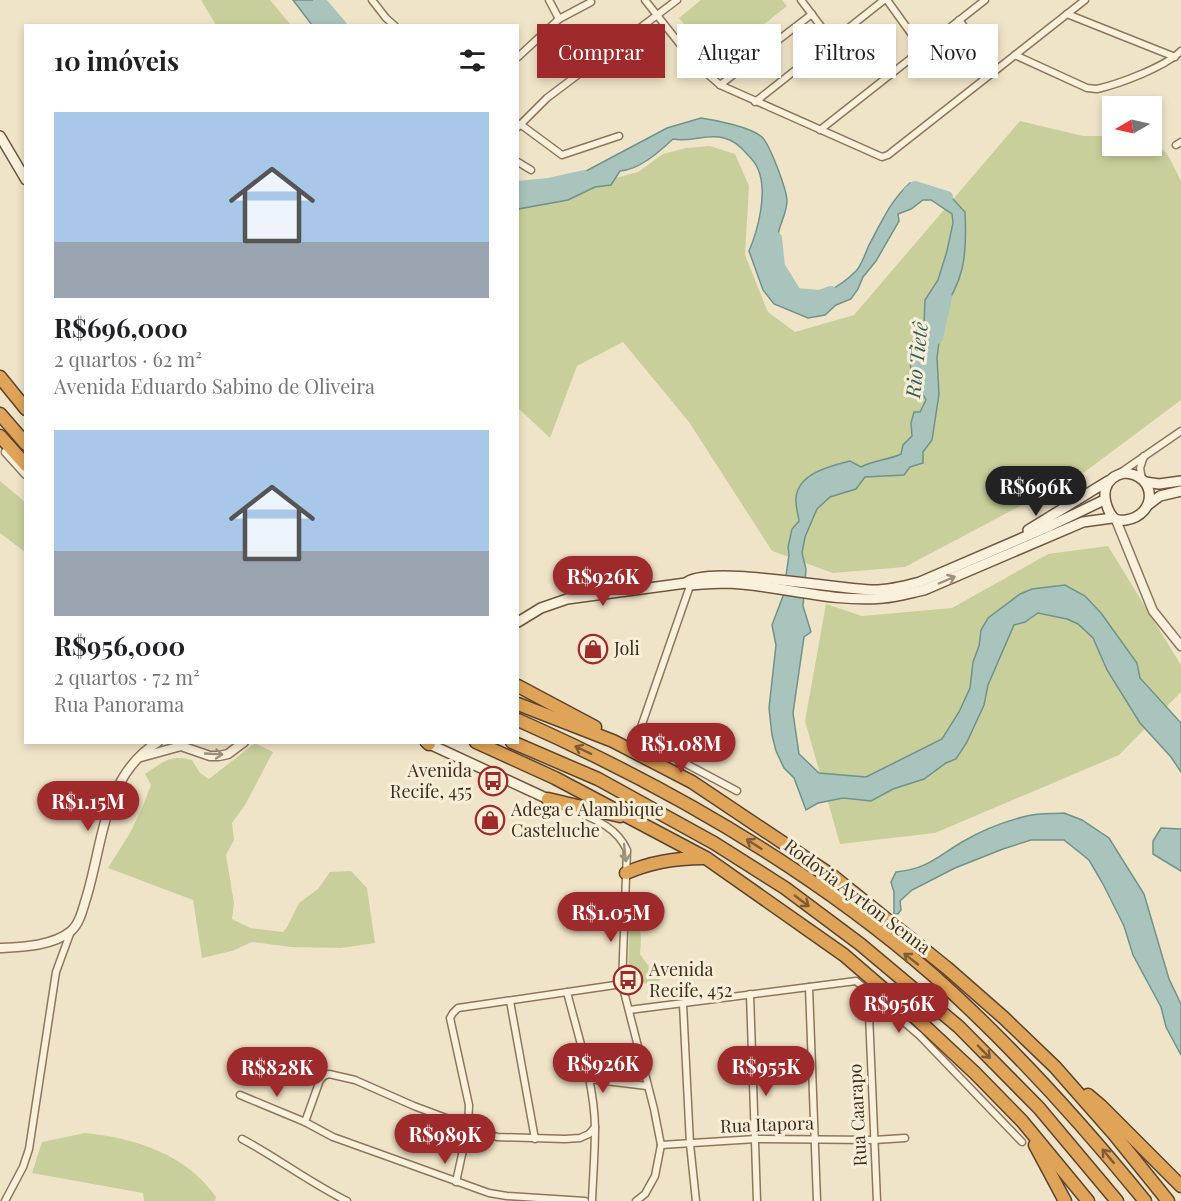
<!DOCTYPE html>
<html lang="pt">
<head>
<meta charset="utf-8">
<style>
	:root { --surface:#fff; --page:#f6f6f6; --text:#202124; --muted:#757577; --accent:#9e2a2b }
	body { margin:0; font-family:"Playfair Display",serif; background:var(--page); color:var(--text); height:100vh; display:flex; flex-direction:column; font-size:22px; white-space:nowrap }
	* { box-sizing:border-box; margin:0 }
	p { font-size:20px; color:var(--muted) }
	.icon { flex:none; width:33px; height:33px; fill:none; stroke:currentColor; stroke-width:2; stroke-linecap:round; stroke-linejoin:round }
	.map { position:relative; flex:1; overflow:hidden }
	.panel { position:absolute; left:24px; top:24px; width:495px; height:720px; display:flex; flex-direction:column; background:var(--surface); border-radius:0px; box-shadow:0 3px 9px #0003 }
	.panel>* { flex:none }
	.banner { position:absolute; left:537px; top:24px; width:554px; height:54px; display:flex; gap:12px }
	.needle { width:39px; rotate:261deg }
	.tools { position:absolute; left:1102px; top:96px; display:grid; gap:12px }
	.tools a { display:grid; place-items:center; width:60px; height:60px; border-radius:0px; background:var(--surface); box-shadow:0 3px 9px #0003; font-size:30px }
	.price { position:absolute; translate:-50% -51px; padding:0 14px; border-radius:21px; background:var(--accent); color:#fff; font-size:20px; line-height:39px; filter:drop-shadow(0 2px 3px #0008) }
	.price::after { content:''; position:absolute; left:50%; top:36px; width:18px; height:14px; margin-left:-9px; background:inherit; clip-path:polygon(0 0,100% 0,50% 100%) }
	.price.active { background:#222; color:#fff }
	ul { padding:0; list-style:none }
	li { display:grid; align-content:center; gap:12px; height:318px; padding:0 30px }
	li span { display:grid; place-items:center; height:186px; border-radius:0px; color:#555 }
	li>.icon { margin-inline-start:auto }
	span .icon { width:108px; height:108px; fill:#fffc; stroke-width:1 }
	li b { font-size:26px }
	h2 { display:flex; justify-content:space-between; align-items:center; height:72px; padding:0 30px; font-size:26px }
	.tag { padding:0 21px; border-radius:0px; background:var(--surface); box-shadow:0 3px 9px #0003; font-size:21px; line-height:54px }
	.tag.active { background:var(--accent); color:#fff }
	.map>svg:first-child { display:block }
</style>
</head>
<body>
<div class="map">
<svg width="1181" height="1201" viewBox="0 0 1181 1201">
	<rect width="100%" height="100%" fill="#f0e4c8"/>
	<!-- green -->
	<g fill="#c9cf9b">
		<polygon points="201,0 270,0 291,25 216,25"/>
		<polygon points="701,0 782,0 787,6 715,63 679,18"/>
		<polygon points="1020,121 1083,136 1113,136 1113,146 1152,146 1152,135 1169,157 1181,181 1181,400 1086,471 905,567 833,573 772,551 689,422 623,342 577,366 550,438 518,408 518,204 638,172 663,154 686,148 710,146 735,154 749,186 745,255 768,312 795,332 854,315"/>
		<polygon points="0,481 25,502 25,552 0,533"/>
		<polygon points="1108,546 1181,665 1181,692 1119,755 935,833 840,844 805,721 826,604 862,616 952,608 1048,554"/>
		<path d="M255 743 273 752 245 805 232 823 234 840 226 855 234 903 232 919 250 928 283 932 287 927 299 903 318 889 330 872 351 871 367 888 375 943 341 948 291 947 252 942 232 951 202 958 193 900 108 868 130 833 143 806 151 785 145 774C163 762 170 754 192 760L200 773 209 779Z"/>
		<path d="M630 910H634L639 913 641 940 640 954 652 971 663 977C651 990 641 983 628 975Z"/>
		<path d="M85 1133C135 1138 186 1154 216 1197L215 1201H144L143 1193 32 1173 42 1142Z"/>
	</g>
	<!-- water -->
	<g fill="#a9c4bc" stroke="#6f938a" stroke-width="1.5">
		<polygon points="293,0 315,0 338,25 312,25"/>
		<path d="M701 118C715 120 751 127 762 137 770 145 786 188 787 200 787 213 780 223 778 235 776 253 777 284 795 294 814 304 842 285 856 271 861 266 865 255 868 247 881 223 890 201 910 183 920 189 930 193 942 191L953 199 965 212C967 257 965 280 938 317L941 326 937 358 939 394 932 440 923 452V463L910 467 904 475 865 477 856 489 830 497 817 509 805 537 802 553 806 569 803 606 811 632 804 637 793 713 799 754 819 773 866 777 942 739 959 712 970 688 973 662 979 646 981 630 988 618 1020 594 1032 589 1065 585 1085 596 1101 613 1137 663 1140 678 1181 723V772L1171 757 1140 723 1107 670 1093 638 1078 624 1067 619 1038 613 1025 622 1014 625 988 685 984 705 967 742 956 759 946 763 924 779 893 789 871 801 843 798 818 803 806 810 794 778 784 768 776 751 772 735 769 708 776 645 772 625 783 596 789 555 788 547 792 529 799 521C798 514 795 504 796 497 799 473 830 466 850 461L861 467C875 460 888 460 901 454L903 445 912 436 911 423 914 412H920L926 400 911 372 909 348 924 325 925 300 938 280 947 251 953 223 952 214 931 200H923L911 209 898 214 899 221 876 261 863 277 858 289 851 299 836 305 825 315 808 318 774 304 763 290 749 251C758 230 768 192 758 169 756 164 751 158 747 154 741 147 733 140 724 138 707 133 690 143 673 139 659 152 639 170 620 171L611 185 595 187 568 200 518 209V192L571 179 667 128Z"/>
		<path d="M1064 813 1082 820 1109 838 1144 894 1169 979 1181 1004V1055L1166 1027 1161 1007 1133 955 1124 926 1103 884 1089 860 1064 840H1031L1003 849 955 868 912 890 900 901 901 910 898 914H894V892L891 882 896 872C927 869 937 857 962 842 981 831 1006 821 1027 816 1039 813 1052 814 1064 813Z"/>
		<polygon points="1161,828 1181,829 1181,871 1153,854 1153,841"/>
	</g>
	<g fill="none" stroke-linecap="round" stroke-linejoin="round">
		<!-- river -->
		<g stroke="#a9c4bc" stroke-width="12">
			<polyline points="319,0 341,26"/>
			<polyline points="518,187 548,184 584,176"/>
			<polyline points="909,192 915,187 947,197"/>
			<polyline points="776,238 779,266 796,294 820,296 831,292"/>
			<polyline points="937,338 946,297"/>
		</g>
		<!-- minor casing -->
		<g stroke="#8d765c" stroke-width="9">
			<g id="minor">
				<polyline points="372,0 386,18 395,26"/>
				<polyline points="549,0 559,19"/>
				<polyline points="645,0 694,62 720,85 882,157 888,155 1085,0"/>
				<polyline points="801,0 832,41"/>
				<polyline points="887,0 923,50"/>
				<polyline points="1067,14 1175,57"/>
				<polyline points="959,20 996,70"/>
				<path d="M1015 55 1087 88 1097 89C1119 84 1165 67 1181 51"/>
				<polyline points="518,57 559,19 591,2"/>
				<polyline points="720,85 812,14"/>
				<polyline points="755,102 884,0"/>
				<polyline points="520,124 562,155 619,136"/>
				<polyline points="518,127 547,98 677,0"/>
				<polyline points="820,130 985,0"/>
				<polyline points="1176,145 1181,142"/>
				<polyline points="518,162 531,170"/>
				<polyline points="1120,473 1181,431"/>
				<polyline points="1142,479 1140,468 1144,456"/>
				<polyline points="691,583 641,727 642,736 649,744 737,791"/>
				<path d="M570 809C594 819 616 826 627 850L622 984 654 1109 661 1145 655 1176 645 1194 636 1201"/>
				<polyline points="809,987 817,1201"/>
				<polyline points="868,991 877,1201"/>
				<path d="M567 992C578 1036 594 1082 595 1127 595 1152 593 1177 592 1201"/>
				<polyline points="750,994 757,1201"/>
				<polyline points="510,1001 535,1139"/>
				<polyline points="683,1004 690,1144 696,1201"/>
				<polyline points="629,1010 856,981 919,1035 1022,1142"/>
				<polyline points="869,1013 888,1008"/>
				<polyline points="589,1079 647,1086"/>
				<polyline points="240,1095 305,1122 333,1137 489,1193 507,1196 585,1201"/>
				<polyline points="305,1122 320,1080 324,1076 329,1074 355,1080 414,1106 497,1137 565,1139 580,1138 589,1134 595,1127"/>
				<path d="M242 1139C278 1158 310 1183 347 1201"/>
				<polyline points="661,1145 756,1139 874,1140 905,1138"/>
				<polyline points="456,1182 468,1127 469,1105 450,1018 453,1013 458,1008 622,984"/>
				<polyline points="5,1201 23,1167 29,1149 56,972 71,931"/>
			</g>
		</g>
		<!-- tertiary casing -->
		<g stroke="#8d765c" stroke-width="11">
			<g id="tertiary">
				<polyline points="6,452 26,474"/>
				<polyline points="1116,520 1153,611 1181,646"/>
				<polyline points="141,757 181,746 210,756 219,756 228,754 244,742"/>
				<path d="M0 948C22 947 53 946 71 931 79 924 82 912 85 902 103 847 102 776 158 742"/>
			</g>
		</g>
		<!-- secondary casing -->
		<g stroke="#6f573f" stroke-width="12">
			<g id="secondary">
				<polyline points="0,136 26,180"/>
				<path d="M1124 473C1157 474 1158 515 1126 520 1118 521 1114 520 1110 513 1101 496 1103 478 1124 473Z"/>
				<polyline points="1145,482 1159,484 1181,481"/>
				<polyline points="1148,505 1160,496 1181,491"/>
				<polyline points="1028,530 1108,481"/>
				<path d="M686 583C706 564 840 590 874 590 890 590 905 586 920 582L1050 526 1104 500"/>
				<path d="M518 622 541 608 567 599 686 583 691 585C703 584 715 583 728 583 779 585 831 603 883 598 897 597 910 593 924 590L1083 522 1112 518"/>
				<polyline points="425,742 548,799"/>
			</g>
		</g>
		<!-- motorway casing -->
		<g stroke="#5b4430" stroke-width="15">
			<g id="motorway">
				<polyline points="0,377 26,409"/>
				<polyline points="0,414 26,444"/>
				<polyline points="0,436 26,465"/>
				<polyline points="518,686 595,727"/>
				<polyline points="518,704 613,741 692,782 834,877 947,968 1004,1018 1055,1067 1114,1134 1168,1201"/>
				<path d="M518 720C667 786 810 868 934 976 1011 1045 1080 1121 1145 1201"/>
				<polyline points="427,742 429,744"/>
				<polyline points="476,742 555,778 706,858 844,955 902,1005 975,1073 1022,1121 1088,1201"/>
				<polyline points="512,742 598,779 714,843 785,888 860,944 959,1027 1039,1108 1117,1201"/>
				<polyline points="548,799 620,816"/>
				<path d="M626 873C651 862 675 858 703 858"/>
				<polyline points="1088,1095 1101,1106 1181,1186"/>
				<polyline points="1035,1145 1065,1201"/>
			</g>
		</g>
		<!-- minor -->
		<use href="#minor" stroke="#faf1dc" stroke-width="6"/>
		<!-- tertiary -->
		<use href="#tertiary" stroke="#faf1dc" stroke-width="8"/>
		<!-- secondary -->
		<use href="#secondary" stroke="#faf1dc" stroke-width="9"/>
		<!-- motorway -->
		<use href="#motorway" stroke="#e0a458" stroke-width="12"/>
	</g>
	<!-- one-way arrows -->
	<defs><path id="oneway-shaft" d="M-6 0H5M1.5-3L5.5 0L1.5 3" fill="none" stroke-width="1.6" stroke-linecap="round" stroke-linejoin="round" transform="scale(1.5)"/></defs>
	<g stroke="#9c907e">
		<use href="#oneway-shaft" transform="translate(947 580) rotate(-23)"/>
		<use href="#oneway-shaft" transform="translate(214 754) rotate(3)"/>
		<use href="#oneway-shaft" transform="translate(625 853) rotate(84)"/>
	</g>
	<g stroke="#7e5d36">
		<use href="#oneway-shaft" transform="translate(583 750) rotate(-154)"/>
		<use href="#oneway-shaft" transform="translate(754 844) rotate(-147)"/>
		<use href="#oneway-shaft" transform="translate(802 901) rotate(37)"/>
		<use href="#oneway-shaft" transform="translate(911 959) rotate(-142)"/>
		<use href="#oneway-shaft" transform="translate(984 1052) rotate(46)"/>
		<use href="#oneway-shaft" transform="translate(1108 1156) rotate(-130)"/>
	</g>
	<!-- icons -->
	<defs>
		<g id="shop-ring" transform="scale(1.5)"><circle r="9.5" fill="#f7eed8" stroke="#9e2a2b" stroke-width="1.5"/><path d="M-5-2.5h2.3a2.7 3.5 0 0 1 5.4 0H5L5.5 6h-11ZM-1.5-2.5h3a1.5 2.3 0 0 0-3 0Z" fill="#9e2a2b"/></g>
		<g id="bus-ring" transform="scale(1.5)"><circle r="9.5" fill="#f7eed8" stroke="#9e2a2b" stroke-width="1.5"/><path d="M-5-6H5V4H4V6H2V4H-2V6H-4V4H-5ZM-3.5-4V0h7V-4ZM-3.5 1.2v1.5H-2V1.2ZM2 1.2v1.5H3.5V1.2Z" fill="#9e2a2b"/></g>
	</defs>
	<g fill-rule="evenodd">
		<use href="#shop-ring" x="593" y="649"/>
		<use href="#bus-ring" x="493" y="781"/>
		<use href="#shop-ring" x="490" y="820"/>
		<use href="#bus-ring" x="628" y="980"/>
	</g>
	<g text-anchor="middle" stroke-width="6" stroke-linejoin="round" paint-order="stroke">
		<!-- poi labels -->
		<g font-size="18" fill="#3d2e20" stroke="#f7eed8" text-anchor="start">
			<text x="614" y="655">Joli</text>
			<text x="472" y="777" text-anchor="end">Avenida<tspan x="472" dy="21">Recife, 455</tspan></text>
			<text x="511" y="816">Adega e Alambique<tspan x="511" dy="21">Casteluche</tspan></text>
			<text x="649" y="976">Avenida<tspan x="649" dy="21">Recife, 452</tspan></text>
		</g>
		<!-- street labels -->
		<g font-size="18" fill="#3d2e20" stroke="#f7eed8">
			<text transform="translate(857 897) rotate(37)" y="6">Rodovia Ayrton Senna</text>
			<text transform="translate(858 1115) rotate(-93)" y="6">Rua Caarapo</text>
			<text transform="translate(767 1125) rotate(-2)" y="6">Rua Itapora</text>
		</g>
		<!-- water labels -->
		<g font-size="20" font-style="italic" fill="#2f5d5a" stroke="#f7eed8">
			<text transform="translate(917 360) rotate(-84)" y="7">Rio Tietê</text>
		</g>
	</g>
</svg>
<div class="tools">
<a><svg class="needle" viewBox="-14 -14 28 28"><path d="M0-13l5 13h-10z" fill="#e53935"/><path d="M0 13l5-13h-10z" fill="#757577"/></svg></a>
</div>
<b class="price active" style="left:1036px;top:517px">R$696K</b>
<b class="price" style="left:603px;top:607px">R$926K</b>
<b class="price" style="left:681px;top:774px">R$1.08M</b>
<b class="price" style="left:88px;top:832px">R$1.15M</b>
<b class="price" style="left:611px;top:943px">R$1.05M</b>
<b class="price" style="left:899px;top:1034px">R$956K</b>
<b class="price" style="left:603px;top:1094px">R$926K</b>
<b class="price" style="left:766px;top:1097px">R$955K</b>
<b class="price" style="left:277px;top:1098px">R$828K</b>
<b class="price" style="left:445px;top:1165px">R$989K</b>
<div class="banner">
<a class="tag active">Comprar</a>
<a class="tag">Alugar</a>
<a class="tag">Filtros</a>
<a class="tag">Novo</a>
</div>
<section class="panel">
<h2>10 imóveis<svg class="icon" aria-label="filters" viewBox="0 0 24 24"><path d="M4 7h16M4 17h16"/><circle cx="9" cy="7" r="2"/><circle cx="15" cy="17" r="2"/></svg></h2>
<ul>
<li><span style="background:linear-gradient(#a9c7e8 70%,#9aa5b1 0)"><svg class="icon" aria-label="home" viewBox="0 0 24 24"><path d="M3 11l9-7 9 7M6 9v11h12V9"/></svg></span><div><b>R$696,000</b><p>2 quartos · 62 m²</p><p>Avenida Eduardo Sabino de Oliveira</p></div></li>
<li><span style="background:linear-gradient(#a9c7e8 65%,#9aa5b1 0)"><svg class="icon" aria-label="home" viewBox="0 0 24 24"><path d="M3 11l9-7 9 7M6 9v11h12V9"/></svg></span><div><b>R$956,000</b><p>2 quartos · 72 m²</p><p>Rua Panorama</p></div></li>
</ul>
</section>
</div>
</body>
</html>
